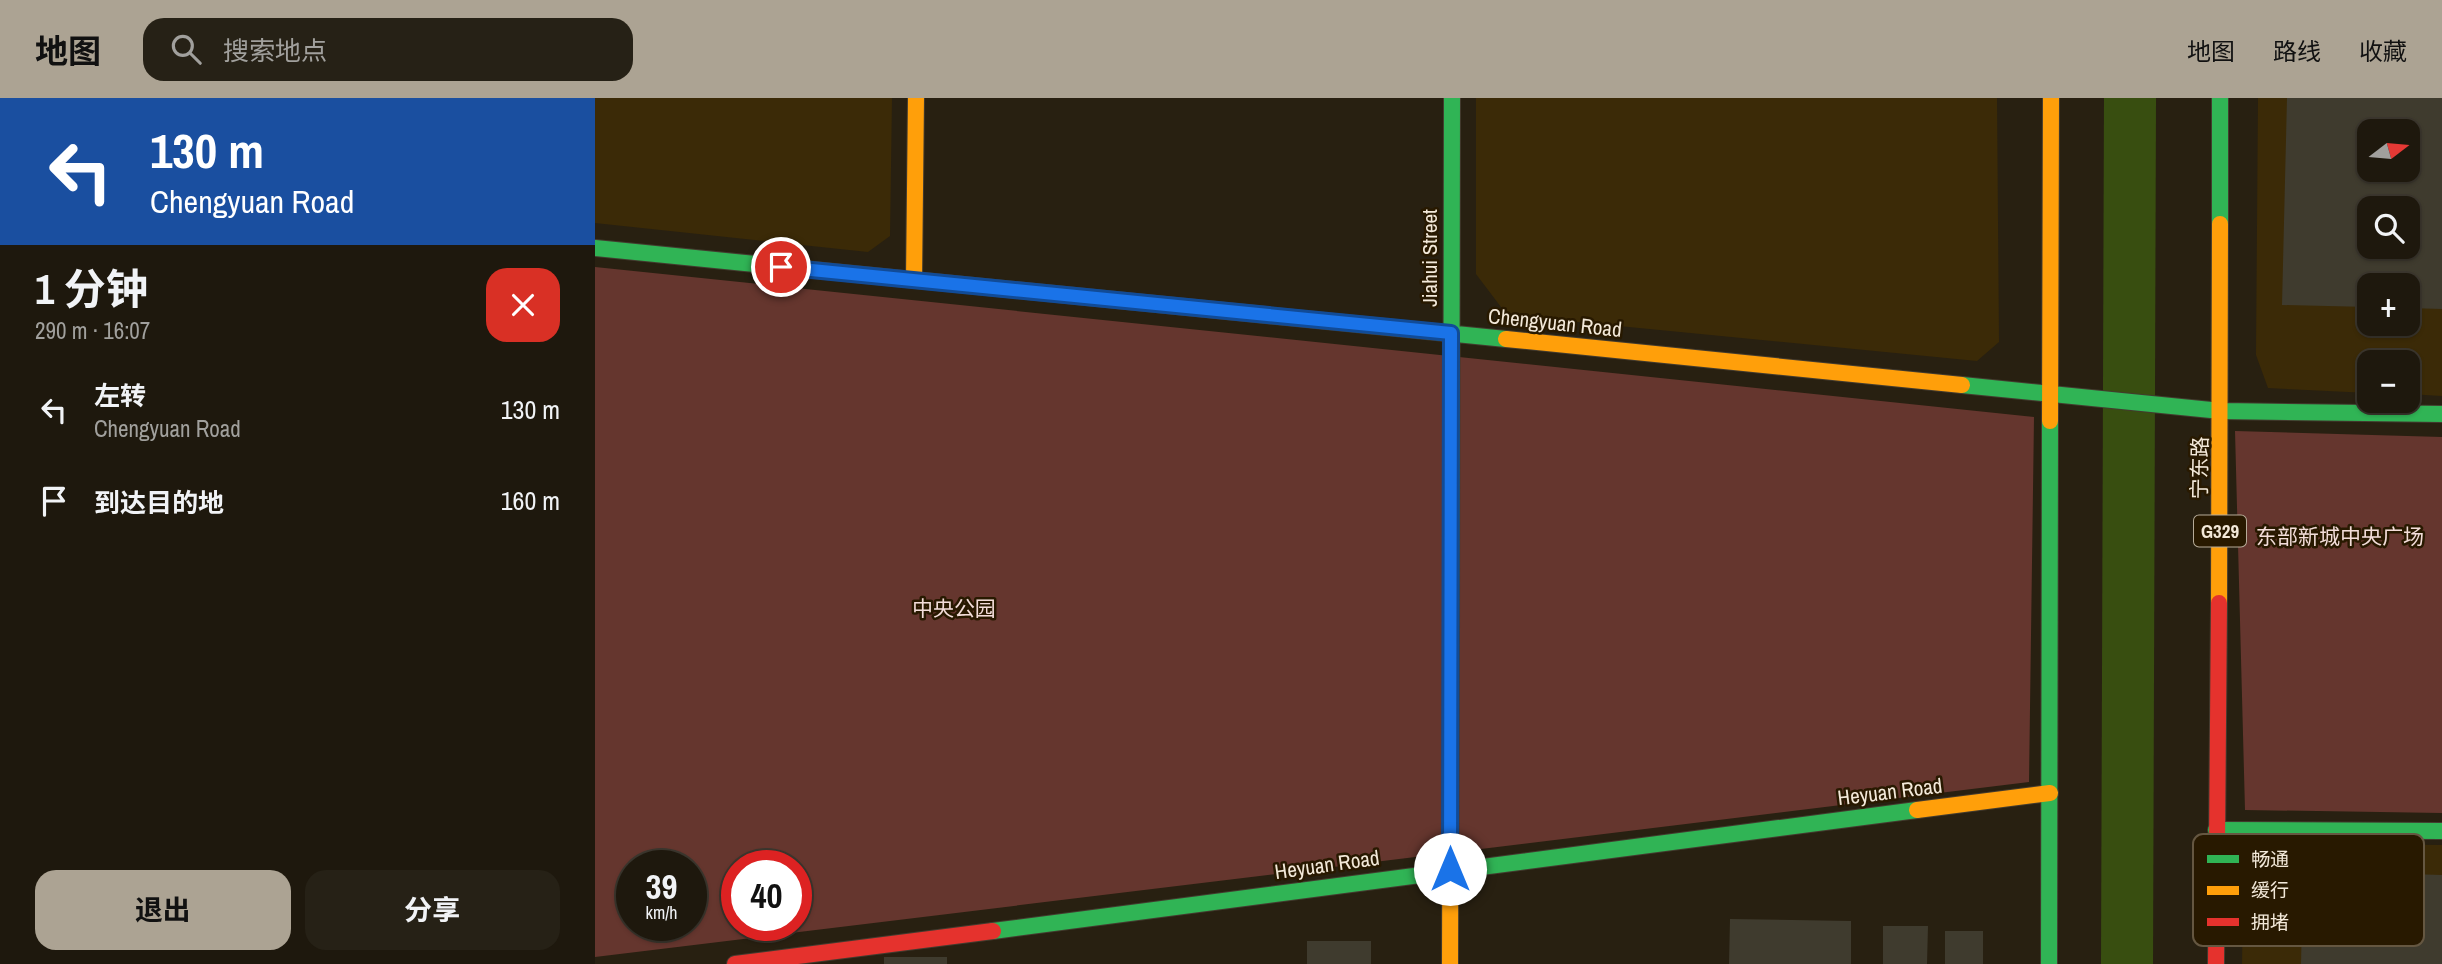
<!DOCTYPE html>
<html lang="zh">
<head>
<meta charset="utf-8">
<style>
	:root { --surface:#1e180d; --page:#262116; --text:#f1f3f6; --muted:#a1a09d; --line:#3c372e; --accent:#aca393 }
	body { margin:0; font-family:"Archivo Narrow","Noto Sans SC",sans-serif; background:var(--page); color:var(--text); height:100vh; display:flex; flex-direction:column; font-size:26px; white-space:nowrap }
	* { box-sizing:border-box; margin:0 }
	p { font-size:23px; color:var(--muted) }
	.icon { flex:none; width:38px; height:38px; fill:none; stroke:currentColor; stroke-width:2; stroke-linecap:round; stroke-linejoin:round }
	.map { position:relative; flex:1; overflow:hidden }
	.details { display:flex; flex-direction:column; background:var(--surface); width:595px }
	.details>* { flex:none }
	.top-card { background:#1a4fa0; color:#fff; overflow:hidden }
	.needle { width:46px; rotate:74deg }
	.buttons { position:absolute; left:1762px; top:21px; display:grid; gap:14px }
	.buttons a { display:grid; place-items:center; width:63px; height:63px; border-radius:14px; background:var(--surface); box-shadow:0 2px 5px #0004,0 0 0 2px var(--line); font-size:35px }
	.speed { position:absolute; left:21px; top:752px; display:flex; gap:14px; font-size:35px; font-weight:700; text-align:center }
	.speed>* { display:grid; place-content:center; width:91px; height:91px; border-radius:50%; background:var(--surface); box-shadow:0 2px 5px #0004,0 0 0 2px var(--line); line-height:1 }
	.speed small { font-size:18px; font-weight:400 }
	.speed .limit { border:10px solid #d22; background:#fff; color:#111 }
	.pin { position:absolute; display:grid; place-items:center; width:60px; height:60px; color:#fff; margin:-30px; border:4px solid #fff; border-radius:50%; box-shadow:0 2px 7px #0007 }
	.me { position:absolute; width:77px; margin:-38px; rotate:0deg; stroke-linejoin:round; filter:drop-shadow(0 0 5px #0008) }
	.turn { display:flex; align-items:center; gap:24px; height:147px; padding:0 35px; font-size:32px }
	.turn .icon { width:91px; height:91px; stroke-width:2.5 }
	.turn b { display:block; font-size:49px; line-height:60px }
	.round { display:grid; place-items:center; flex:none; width:74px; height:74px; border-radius:21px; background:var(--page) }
	.head { display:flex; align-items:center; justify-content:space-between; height:119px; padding:0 35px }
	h1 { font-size:42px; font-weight:700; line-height:52px }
	.cta { display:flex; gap:14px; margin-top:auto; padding:14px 35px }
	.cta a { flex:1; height:80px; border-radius:21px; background:var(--accent); color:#111; font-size:28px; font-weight:700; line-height:80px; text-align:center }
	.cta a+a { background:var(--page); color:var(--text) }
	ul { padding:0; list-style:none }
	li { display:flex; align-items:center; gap:21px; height:91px; padding:0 35px }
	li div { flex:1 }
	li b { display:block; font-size:26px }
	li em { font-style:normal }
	header { display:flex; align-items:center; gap:42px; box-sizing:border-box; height:98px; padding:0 35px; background:var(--accent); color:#111 }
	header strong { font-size:33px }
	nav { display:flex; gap:38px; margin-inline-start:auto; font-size:24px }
	.search { width:490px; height:63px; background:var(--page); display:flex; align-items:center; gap:18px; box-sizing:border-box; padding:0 24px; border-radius:21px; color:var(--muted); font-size:26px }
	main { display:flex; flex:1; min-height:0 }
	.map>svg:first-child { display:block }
	.built { fill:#3b2a07; fill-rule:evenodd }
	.green { fill:#65362e; fill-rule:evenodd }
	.water { fill:#384e10 }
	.building { fill:#3f3b2e; fill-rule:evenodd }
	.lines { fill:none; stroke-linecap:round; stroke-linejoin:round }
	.fast-casing { stroke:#433b2f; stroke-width:18 }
	.slow-casing { stroke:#433b2f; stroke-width:18 }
	.jam-casing { stroke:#433b2f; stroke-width:18 }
	.fast { stroke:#30b455; stroke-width:16 }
	.slow { stroke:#ff9f0a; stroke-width:16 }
	.jam { stroke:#e5322d; stroke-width:16 }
	.route-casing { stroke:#114b97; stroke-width:18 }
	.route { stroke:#1a73e8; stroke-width:12 }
	.labels { text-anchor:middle; stroke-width:5; stroke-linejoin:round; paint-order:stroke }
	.shield { fill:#281900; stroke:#b6ab98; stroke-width:2 }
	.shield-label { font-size:19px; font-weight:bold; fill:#f3e9d9 }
	.street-label { font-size:21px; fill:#f3e9d9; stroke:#281900 }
	.park-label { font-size:21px; fill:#f3ddd9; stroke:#281900 }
	.key { fill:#281900; stroke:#655741; stroke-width:2 }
	.key-label { font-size:19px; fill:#f3e9d9 }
</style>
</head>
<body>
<header>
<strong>地图</strong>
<div class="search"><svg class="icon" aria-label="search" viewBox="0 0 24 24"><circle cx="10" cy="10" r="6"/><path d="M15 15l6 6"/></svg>搜索地点</div>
<nav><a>地图</a><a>路线</a><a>收藏</a></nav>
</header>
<main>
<section class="details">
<div class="top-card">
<div class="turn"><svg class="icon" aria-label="left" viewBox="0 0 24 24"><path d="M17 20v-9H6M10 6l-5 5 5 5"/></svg><div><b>130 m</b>Chengyuan Road</div></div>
</div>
<div class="head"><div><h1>1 分钟</h1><p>290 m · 16:07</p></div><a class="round" style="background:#d93025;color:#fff"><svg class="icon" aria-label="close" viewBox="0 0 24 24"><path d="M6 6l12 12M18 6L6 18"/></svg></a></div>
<ul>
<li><svg class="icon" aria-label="left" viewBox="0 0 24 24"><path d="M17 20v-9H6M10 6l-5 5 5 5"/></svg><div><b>左转</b><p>Chengyuan Road</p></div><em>130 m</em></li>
<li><svg class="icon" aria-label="arrive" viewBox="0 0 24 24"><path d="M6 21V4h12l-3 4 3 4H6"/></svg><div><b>到达目的地</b></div><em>160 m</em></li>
</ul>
<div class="cta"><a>退出</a><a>分享</a></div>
</section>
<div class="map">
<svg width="1847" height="866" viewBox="0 0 1847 866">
	<rect width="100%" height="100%" fill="#282011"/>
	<path class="built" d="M0 0H297L295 138 273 154 0 125Z
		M881 0H1402L1404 244 1382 263 912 217 881 176Z
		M1663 0H1847V298L1813 296V264H1774V295L1673 290 1661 257ZM1774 33H1813V72H1774ZM1774 110H1813V149H1774ZM1774 187H1813V226H1774Z
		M1649 745 1847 747V866H1647Z"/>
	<path class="green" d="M0 169 1439 319 1434 684 0 859ZM37 768H96V828H37ZM142 768H201V828H142Z
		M1640 333 1847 339V715L1650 712Z"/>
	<path class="water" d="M1509 0H1561L1558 866H1506Z"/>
	<path class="building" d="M1692 0H1847V211L1813 210V187H1774V209L1687 207ZM1774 33H1813V72H1774ZM1774 110H1813V149H1774Z
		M1708 771 1769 773 1768 806 1813 807 1814 776 1847 777V866H1706Z
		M1135 821 1256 823V866H1134Z
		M1288 828H1333L1332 866H1288Z
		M1350 833H1388V866H1350Z
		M712 843H776V866H712Z
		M289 859H352V866H289Z"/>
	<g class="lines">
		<defs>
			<path id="fast" d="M1625 0V126
				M0 150 911 241
				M1367 287 1626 313 1847 316
				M856 533 857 0
				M1621 732 1847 733
				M398 833 1322 712
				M1454 866 1455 323"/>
			<path id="slow" d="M319 182 321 0
				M911 241 1367 287
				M1455 323 1456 0
				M1624 505 1625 126
				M1322 712 1455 695
				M855 866 856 533"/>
			<path id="jam" d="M140 866 398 833
				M1621 866 1624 505"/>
		</defs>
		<use href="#fast" class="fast-casing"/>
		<use href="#slow" class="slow-casing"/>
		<use href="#jam" class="jam-casing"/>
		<use href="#fast" class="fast"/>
		<use href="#slow" class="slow"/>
		<use href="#jam" class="jam"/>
	</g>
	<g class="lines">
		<defs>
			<path id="route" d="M186 169 856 235 855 771"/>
		</defs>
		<use href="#route" class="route-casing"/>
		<use href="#route" class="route"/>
	</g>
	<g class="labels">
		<rect class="shield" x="1599" y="417.5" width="52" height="31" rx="5"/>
		<g class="shield-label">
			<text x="1625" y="440">G329</text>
		</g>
		<g class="street-label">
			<text transform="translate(835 160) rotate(-90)" y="7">Jiahui Street</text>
			<text transform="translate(960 225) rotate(6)" y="7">Chengyuan Road</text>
			<text transform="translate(1605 370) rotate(-89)" y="7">宁东路</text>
			<text transform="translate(1295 694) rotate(-7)" y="7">Heyuan Road</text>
			<text transform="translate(732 767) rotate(-8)" y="7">Heyuan Road</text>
		</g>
		<g class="park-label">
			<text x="1745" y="446">东部新城中央广场</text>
			<text x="359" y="518">中央公园</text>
		</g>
	</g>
	<rect x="1598" y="736" width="231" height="112" rx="10" class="key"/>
	<rect x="1612" y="757" width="32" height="8" fill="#30b455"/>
	<rect x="1612" y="788" width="32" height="9" fill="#ff9f0a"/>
	<rect x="1612" y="820" width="32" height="8" fill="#e5322d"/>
	<g class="key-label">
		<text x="1656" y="768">畅通</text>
		<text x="1656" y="799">缓行</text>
		<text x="1656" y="831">拥堵</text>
	</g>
</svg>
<div class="buttons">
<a><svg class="needle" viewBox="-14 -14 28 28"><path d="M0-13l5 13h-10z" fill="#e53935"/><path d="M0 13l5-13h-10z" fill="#a1a09d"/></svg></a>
<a><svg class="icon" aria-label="search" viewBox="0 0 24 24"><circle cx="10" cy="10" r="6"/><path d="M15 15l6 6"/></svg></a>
<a>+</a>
<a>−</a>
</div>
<div class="speed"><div>39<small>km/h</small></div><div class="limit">40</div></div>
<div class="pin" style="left:186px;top:169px;background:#d93025"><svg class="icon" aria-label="arrive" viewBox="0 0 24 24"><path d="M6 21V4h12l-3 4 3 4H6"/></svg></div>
<svg class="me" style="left:855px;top:771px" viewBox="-20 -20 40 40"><circle r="19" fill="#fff"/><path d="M0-13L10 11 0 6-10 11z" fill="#1a73e8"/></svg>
</div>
</main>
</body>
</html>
